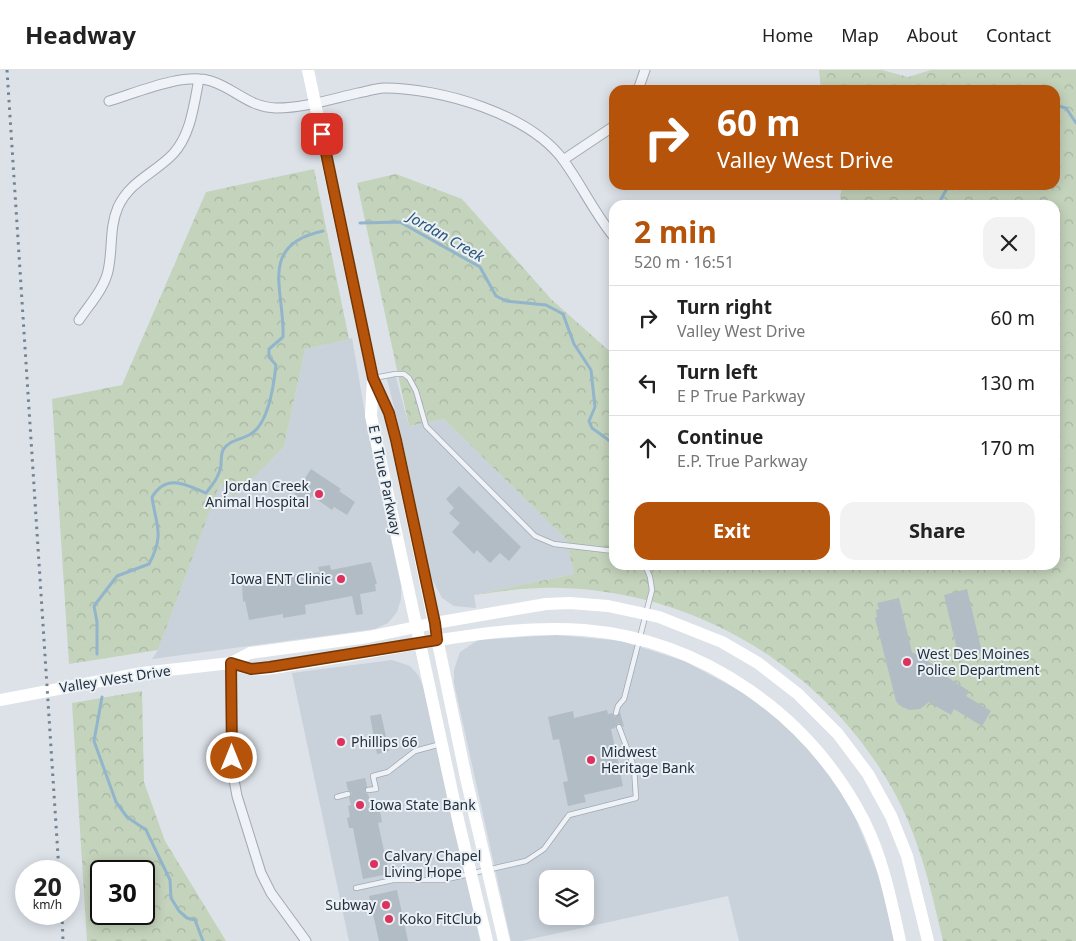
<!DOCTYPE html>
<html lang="en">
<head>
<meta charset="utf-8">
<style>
	:root { --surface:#fff; --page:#f2f2f2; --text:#222; --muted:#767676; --line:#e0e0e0; --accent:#b45309 }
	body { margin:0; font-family:"Noto Sans",sans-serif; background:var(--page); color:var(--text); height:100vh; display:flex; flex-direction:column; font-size:19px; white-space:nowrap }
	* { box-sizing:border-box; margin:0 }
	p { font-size:16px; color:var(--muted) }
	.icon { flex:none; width:28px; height:28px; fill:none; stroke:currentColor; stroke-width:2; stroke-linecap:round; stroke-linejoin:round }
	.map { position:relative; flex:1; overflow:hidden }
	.side { position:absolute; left:609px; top:130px; width:451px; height:370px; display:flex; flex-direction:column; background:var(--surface); border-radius:15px; box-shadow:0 2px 12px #0003 }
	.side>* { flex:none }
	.hud { position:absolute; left:609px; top:15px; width:451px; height:105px; border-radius:15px; box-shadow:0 2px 12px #0003; background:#b45309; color:#fff; overflow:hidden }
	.controls { position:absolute; left:539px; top:800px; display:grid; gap:10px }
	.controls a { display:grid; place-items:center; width:55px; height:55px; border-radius:10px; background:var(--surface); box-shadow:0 2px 12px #0003; font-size:25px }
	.speed { position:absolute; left:15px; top:790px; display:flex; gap:10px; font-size:25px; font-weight:700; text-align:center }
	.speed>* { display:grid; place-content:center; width:65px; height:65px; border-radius:50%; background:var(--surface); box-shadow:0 2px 12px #0003; line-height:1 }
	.speed small { font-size:12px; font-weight:400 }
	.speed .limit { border:2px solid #111; border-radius:8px; background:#fff; color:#111 }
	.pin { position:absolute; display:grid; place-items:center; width:42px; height:42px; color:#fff; margin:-21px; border-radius:10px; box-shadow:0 2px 8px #0006 }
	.me { position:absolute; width:55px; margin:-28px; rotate:0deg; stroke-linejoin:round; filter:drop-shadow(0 0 4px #0008) }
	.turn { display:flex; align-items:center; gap:18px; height:105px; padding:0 25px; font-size:22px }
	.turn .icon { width:65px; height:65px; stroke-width:2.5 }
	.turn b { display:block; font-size:35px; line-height:42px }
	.round { display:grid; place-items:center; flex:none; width:52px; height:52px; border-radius:15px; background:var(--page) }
	.summary { display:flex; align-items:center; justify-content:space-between; height:85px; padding:0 25px }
	h1 { font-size:30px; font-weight:700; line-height:38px; color:var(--accent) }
	.primary-button { display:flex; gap:10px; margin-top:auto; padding:10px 25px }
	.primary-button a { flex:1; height:58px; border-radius:15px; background:var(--accent); color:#fff; font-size:20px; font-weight:700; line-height:58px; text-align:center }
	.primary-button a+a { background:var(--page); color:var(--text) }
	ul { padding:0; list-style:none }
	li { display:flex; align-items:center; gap:15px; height:65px; padding:0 25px; border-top:1px solid var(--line) }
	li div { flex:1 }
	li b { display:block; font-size:19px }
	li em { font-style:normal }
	header { display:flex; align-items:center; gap:30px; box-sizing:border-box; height:70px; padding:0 25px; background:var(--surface); border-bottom:1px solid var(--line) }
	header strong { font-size:24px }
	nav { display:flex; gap:28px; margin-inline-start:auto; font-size:18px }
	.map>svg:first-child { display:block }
	.built { fill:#c9d1da; fill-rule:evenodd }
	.forest { fill:url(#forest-crowns); fill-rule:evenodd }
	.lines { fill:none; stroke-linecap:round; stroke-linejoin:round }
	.stream { stroke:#92b5cc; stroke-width:3 }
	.building { fill:#b2bcc5 }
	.lane-casing { stroke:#a1a9b2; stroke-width:6 }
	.street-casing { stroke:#a1a9b2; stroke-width:11 }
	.lane { stroke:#eff2f6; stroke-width:4.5 }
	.street { stroke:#eff2f6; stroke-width:9 }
	.secondary { stroke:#fff; stroke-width:12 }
	.rail { stroke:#738393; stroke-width:3; stroke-dasharray:2.5 5; stroke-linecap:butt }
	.route-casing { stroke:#753606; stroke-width:12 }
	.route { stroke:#b45309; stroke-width:9 }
	.poi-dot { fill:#dd315e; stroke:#ebf1f5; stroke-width:2 }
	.labels { text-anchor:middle; stroke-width:4; stroke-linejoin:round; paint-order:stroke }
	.street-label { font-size:14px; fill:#243140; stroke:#ebf1f5 }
	.poi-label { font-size:14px; fill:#243140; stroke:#ebf1f5; text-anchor:start }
	.water-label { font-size:15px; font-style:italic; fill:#2a5578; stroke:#ebf1f5 }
</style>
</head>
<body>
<header>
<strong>Headway</strong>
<nav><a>Home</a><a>Map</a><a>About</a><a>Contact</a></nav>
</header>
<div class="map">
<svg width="1076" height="871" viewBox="0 0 1076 871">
	<defs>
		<pattern id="forest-crowns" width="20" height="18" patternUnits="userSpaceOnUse" patternTransform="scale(1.25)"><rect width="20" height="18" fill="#c4d3bc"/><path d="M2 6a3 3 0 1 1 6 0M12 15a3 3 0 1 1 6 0" fill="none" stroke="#a8b6a3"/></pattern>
	</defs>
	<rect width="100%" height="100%" fill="#dce2e8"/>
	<path class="built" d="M352 268 368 361 401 516V529L397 542 388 553 375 559 152 589 158 580 220 413 232 427 284 377 305 279Z
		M395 304 409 356 444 349 566 469 574 504 474 525 476 538 454 536 442 528 432 509 402 369 386 305Z
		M557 565 621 571 684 591 742 622 776 647 807 678 834 711 855 747 879 806 895 871H739L728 826 522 871H511L454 613V600L460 582 478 570ZM548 809H585V846H548Z
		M392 590 410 596 418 605 423 616 480 871H349L292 603Z"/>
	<path class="forest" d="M819 0H882L908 7 931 0H1076V871H943C930 814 917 758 886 708 818 595 692 521 560 518 531 517 503 521 474 525L574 504 566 469 444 349 409 356 357 113 396 104 462 129 552 230 614 285V495H1055V135H842L840 126 843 115H1055V20H821Z
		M314 99 349 269 305 279 284 377 233 427 220 414 158 580 69 594 52 329 122 315 206 122Z
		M142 621 144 712 165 771 226 871H87L72 633ZM144 801V844H101V801Z"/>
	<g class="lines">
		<path class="stream" d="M1055 35 1066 38 1076 53
			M940 135 941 129 949 115
			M360 153 400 152 480 197 496 226 506 231 546 235 563 244 574 274 591 300 595 337 589 351 592 358 614 374
			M97 584V552L94 536 117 506 149 494C165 464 156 456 152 427 167 403 186 415 206 423 213 414 219 407 221 396 221 391 221 384 223 380 229 370 240 370 249 365 268 356 274 314 276 295L269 287V279L283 267C285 221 257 175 323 161
			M102 627 94 671 116 732 127 747 146 760 170 810 171 828 179 841 187 848 195 850 203 871"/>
	</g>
	<path class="building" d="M311 399 341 419 339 421 355 432 347 445 334 437 332 440 312 426 306 436 293 427Z
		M459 416 521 477 509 491 500 483 490 493 477 480 474 484 452 462 460 453 449 443 454 438 446 429Z
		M371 492 377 514H375L376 521 360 524 363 544 356 545 352 526 305 535 306 544 283 548V544L249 550 245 531 243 532 242 514 272 509 271 505 282 503 283 507 299 504V506L320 502 318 497 330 495 331 500Z
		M967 519 982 582 959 588 944 525Z
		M899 528 912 582 946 602 944 605 969 621 966 626 991 641 982 656 954 639 951 645 929 632 920 639 909 640 899 635 896 631 875 548 877 547 876 540 879 539 877 533Z
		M607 640 608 644 612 643 615 647 620 642 624 657 618 653 615 658 611 659 623 716 584 725 586 732 568 736 563 712 568 711 559 669 553 670 548 647 573 641 574 648Z
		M381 644 389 681 377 684 370 646Z
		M365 708 367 716 365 722 368 724 370 731 374 730 376 742 380 741 382 752 378 753 389 804 363 809 353 758H349L347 748 350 747 348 736 351 735 349 728 352 723 348 720 346 712Z
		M397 820 408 871H379L369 826Z"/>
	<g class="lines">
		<defs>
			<path id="lane" d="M374 308 395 304H404L409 308 416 321 426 356 535 466 554 474 614 481
				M616 643 618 636 624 629 652 520 650 507 645 495
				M368 720 376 719 373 706 388 702 415 681 441 674
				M337 727 348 724
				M356 818 393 810H443L526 791 544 779 569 745 636 728 634 697 619 657"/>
			<path id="street" d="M638 20 645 0
				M109 31C136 23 183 2 211 11 236 19 248 37 276 38 304 38 332 29 358 23 366 22 376 18 384 18 441 18 530 44 564 91 582 116 595 144 614 167
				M563 90 614 56
				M79 250C89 235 104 219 108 201 113 179 109 158 118 137 130 111 155 103 173 84 191 65 194 34 199 9
				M231 593 232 699 237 726 261 803 271 823 306 871"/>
		</defs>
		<use href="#lane" class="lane-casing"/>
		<use href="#street" class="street-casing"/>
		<use href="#lane" class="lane"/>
		<use href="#street" class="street"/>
		<path class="secondary" d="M308 0 373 308 371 346 459 754 487 871
			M374 310 389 343 396 370 466 708 504 871
			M231 593C237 595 245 599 251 599 265 601 283 596 297 594 339 588 380 580 421 573 475 564 530 556 584 560 703 570 810 645 864 751 883 789 891 830 900 871
			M0 630 142 603 231 593 250 583 368 567 435 553 546 534 570 533 608 536 659 547 722 572 758 593 798 624 838 664 868 704 891 746 907 786 928 871"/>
		<path class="rail" d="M7 0 59 801
			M62 844 63 871"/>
	</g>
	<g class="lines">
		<defs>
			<path id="route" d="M232 688 231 593 251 599 270 597 437 570 435 553 396 370 389 343 373 308 322 64"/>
		</defs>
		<use href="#route" class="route-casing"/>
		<use href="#route" class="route"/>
	</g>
	<g class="poi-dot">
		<circle cx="319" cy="424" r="5"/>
		<circle cx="341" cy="509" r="5"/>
		<circle cx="907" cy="592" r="5"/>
		<circle cx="341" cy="672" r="5"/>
		<circle cx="591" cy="690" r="5"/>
		<circle cx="360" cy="735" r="5"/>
		<circle cx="374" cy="794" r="5"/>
		<circle cx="386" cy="835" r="5"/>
		<circle cx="389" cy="849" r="5"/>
	</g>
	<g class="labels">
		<g class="street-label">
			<text transform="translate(385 410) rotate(78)" y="5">E P True Parkway</text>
			<text transform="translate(115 609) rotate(-9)" y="5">Valley West Drive</text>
		</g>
		<g class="poi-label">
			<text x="309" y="421" text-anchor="end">Jordan Creek<tspan x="309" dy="16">Animal Hospital</tspan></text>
			<text x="331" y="514" text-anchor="end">Iowa ENT Clinic</text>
			<text x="917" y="589">West Des Moines<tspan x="917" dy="16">Police Department</tspan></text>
			<text x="351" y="677">Phillips 66</text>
			<text x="601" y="687">Midwest<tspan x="601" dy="16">Heritage Bank</tspan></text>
			<text x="370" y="740">Iowa State Bank</text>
			<text x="384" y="791">Calvary Chapel<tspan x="384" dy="16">Living Hope</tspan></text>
			<text x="376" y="840" text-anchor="end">Subway</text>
			<text x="399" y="854">Koko FitClub</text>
		</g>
		<g class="water-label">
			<text transform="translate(446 167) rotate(30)" y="5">Jordan Creek</text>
		</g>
	</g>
</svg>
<div class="controls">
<a><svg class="icon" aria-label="layers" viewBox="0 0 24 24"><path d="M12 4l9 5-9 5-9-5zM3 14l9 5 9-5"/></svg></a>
</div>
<div class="speed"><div>20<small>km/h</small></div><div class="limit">30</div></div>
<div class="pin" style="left:322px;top:64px;background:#d93025"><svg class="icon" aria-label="arrive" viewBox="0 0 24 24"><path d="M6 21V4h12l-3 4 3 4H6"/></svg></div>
<svg class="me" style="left:232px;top:688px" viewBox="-20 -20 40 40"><circle r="17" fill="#b45309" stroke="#fff" stroke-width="3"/><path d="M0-11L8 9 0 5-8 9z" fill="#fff"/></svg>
<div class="hud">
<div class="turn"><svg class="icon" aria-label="right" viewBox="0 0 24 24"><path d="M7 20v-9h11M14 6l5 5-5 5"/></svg><div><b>60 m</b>Valley West Drive</div></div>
</div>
<section class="side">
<div class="summary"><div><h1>2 min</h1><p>520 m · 16:51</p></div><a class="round"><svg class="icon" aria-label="close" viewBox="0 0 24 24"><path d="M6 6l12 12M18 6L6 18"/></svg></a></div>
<ul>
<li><svg class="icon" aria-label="right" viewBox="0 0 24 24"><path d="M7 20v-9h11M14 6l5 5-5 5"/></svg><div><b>Turn right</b><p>Valley West Drive</p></div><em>60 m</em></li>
<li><svg class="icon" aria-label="left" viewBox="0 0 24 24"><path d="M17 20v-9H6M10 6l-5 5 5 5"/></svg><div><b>Turn left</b><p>E P True Parkway</p></div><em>130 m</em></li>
<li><svg class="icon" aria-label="ahead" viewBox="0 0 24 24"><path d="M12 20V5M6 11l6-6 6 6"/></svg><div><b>Continue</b><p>E.P. True Parkway</p></div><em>170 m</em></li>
</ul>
<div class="primary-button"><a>Exit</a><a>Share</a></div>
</section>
</div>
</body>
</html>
